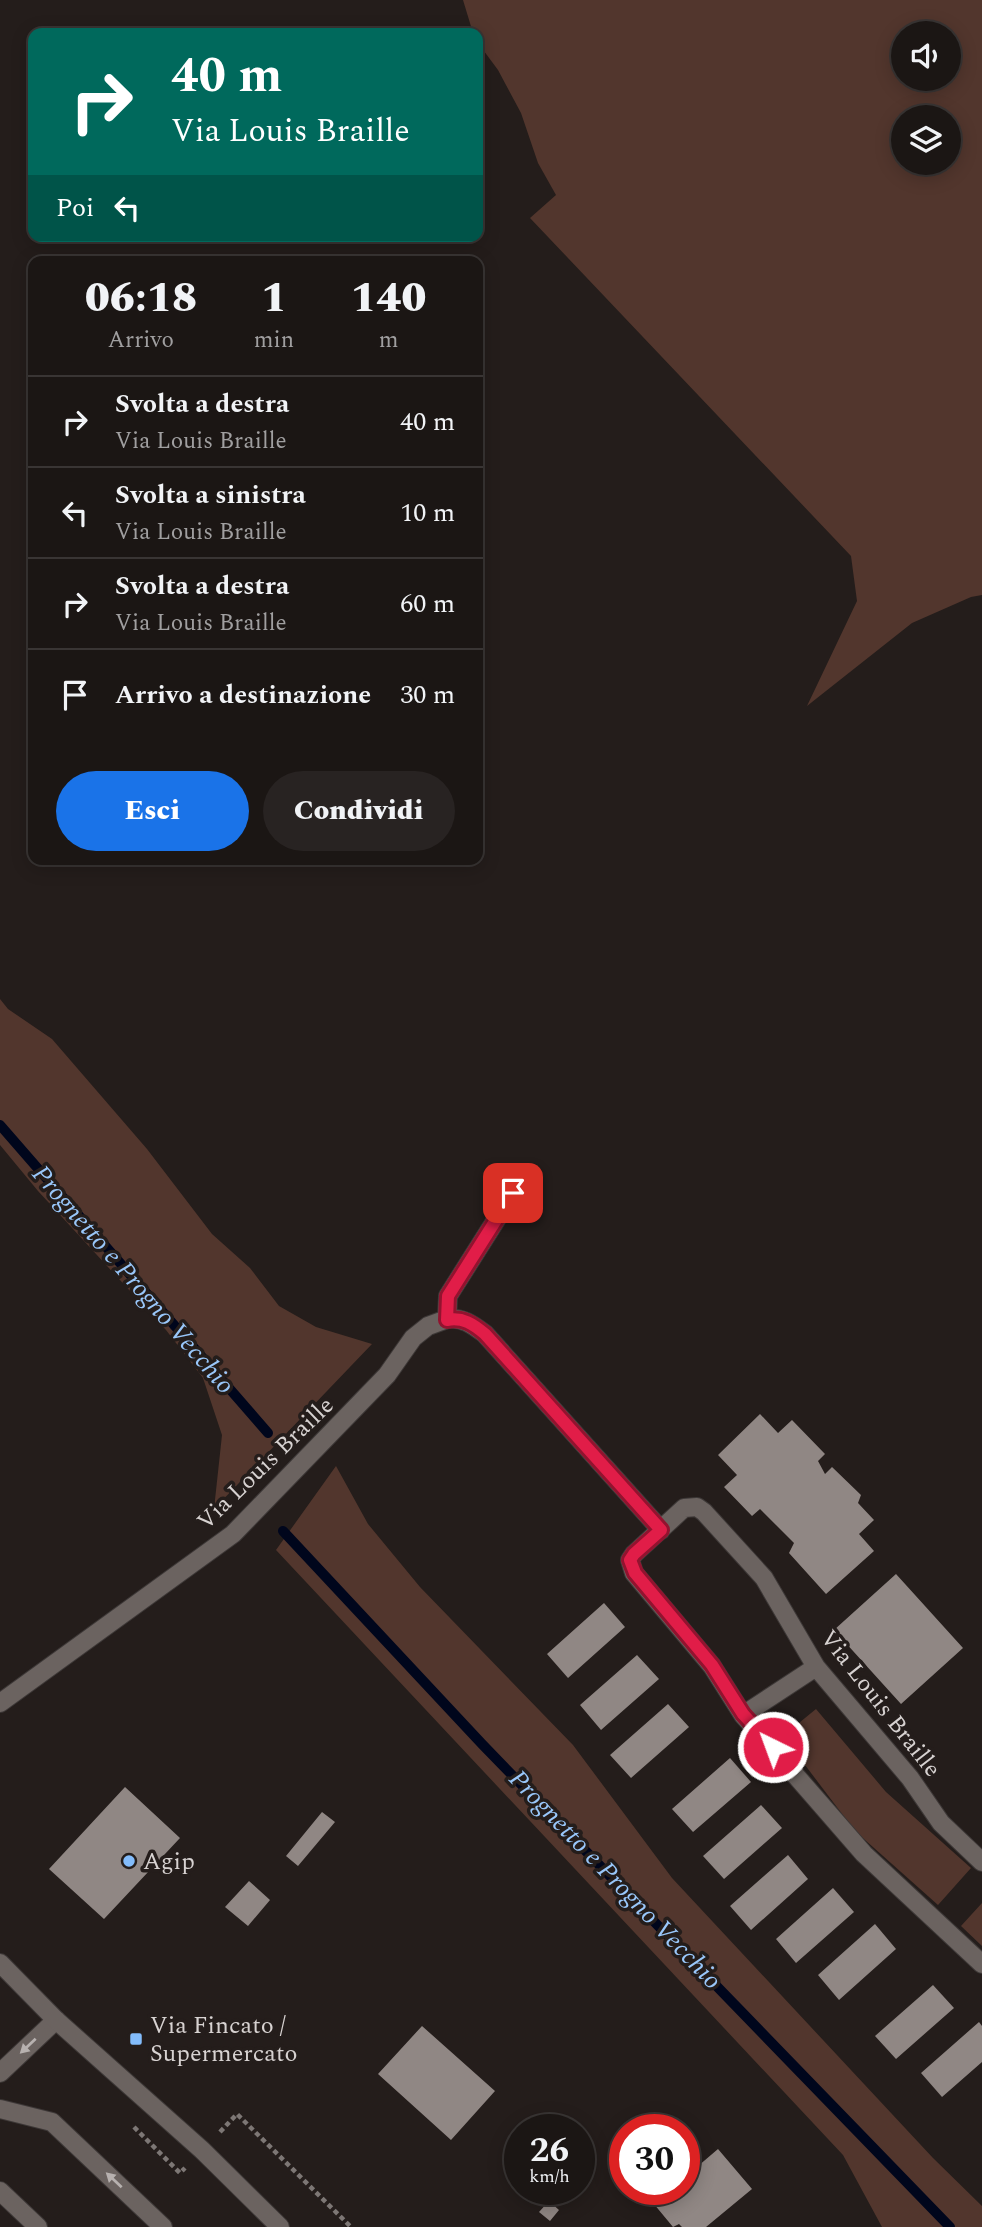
<!DOCTYPE html>
<html lang="it">
<head>
<meta charset="utf-8">
<style>
	:root { --surface:#1b1614; --page:#282322; --text:#f1f3f6; --muted:#a09fa0; --line:#393534; --accent:#1a73e8 }
	body { margin:0; font-family:Spectral,serif; background:var(--page); color:var(--text); height:100vh; display:flex; flex-direction:column; font-size:26px; white-space:nowrap }
	* { box-sizing:border-box; margin:0 }
	p { font-size:23px; color:var(--muted) }
	.icon { flex:none; width:38px; height:38px; fill:none; stroke:currentColor; stroke-width:2; stroke-linecap:round; stroke-linejoin:round }
	.map { position:relative; flex:1; overflow:hidden }
	.sheet { position:absolute; left:28px; top:256px; width:455px; height:609px; display:flex; flex-direction:column; background:var(--surface); border-radius:14px; box-shadow:0 4px 18px #0003,0 0 0 2px var(--line) }
	.sheet>* { flex:none }
	.guide { position:absolute; left:28px; top:28px; width:455px; height:214px; border-radius:14px; box-shadow:0 4px 18px #0003,0 0 0 2px var(--line); background:#00695c; color:#fff; overflow:hidden }
	.controls { position:absolute; left:891px; top:21px; display:grid; gap:14px }
	.controls a { display:grid; place-items:center; width:70px; height:70px; border-radius:50%; background:var(--surface); box-shadow:0 4px 18px #0003,0 0 0 2px var(--line); font-size:35px }
	.speed { position:absolute; left:504px; top:2114px; display:flex; gap:14px; font-size:35px; font-weight:700; text-align:center }
	.speed>* { display:grid; place-content:center; width:91px; height:91px; border-radius:50%; background:var(--surface); box-shadow:0 4px 18px #0003,0 0 0 2px var(--line); line-height:1 }
	.speed small { font-size:18px; font-weight:400 }
	.speed .limit { border:10px solid #d22; background:#fff; color:#111 }
	.pin { position:absolute; display:grid; place-items:center; width:60px; height:60px; color:#fff; margin:-30px; border-radius:14px; box-shadow:0 4px 10px #0006 }
	.me { position:absolute; width:77px; margin:-38px; rotate:318deg; stroke-linejoin:round; filter:drop-shadow(0 0 5px #0008) }
	.turn { display:flex; align-items:center; gap:24px; height:147px; padding:0 28px; font-size:32px }
	.turn .icon { width:91px; height:91px; stroke-width:2.5 }
	.turn b { display:block; font-size:49px; line-height:60px }
	.then { display:flex; align-items:center; height:66px; padding:0 28px; background:#0003; gap:14px; font-size:26px }
	.eta { display:flex; justify-content:space-evenly; align-items:center; height:119px; text-align:center }
	.eta b { font-size:42px; font-weight:800; line-height:49px }
	.button { display:flex; gap:14px; margin-top:auto; padding:14px 28px }
	.button a { flex:1; height:80px; border-radius:42px; background:var(--accent); color:#fff; font-size:28px; font-weight:800; line-height:80px; text-align:center }
	.button a+a { background:var(--page); color:var(--text) }
	ul { padding:0; list-style:none }
	li { display:flex; align-items:center; gap:21px; height:91px; padding:0 28px; border-top:2px solid var(--line) }
	li div { flex:1 }
	li b { display:block; font-size:26px }
	li em { font-style:normal }
	.map>svg:first-child { display:block }
	.green { fill:#52362d; fill-rule:evenodd }
	.lines { fill:none; stroke-linecap:round; stroke-linejoin:round }
	.stream { stroke:#00061c; stroke-width:10 }
	.building { fill:#908784 }
	.service-casing { stroke:#3d3837; stroke-width:20 }
	.minor-casing { stroke:#3d3837; stroke-width:20 }
	.secondary-casing { stroke:#3d3837; stroke-width:20 }
	.path { stroke:#7d7775; stroke-width:4.5; stroke-dasharray:5 3.5; stroke-linecap:butt }
	.service { stroke:#6b6360; stroke-width:18 }
	.minor { stroke:#6b6360; stroke-width:18 }
	.secondary { stroke:#6b6360; stroke-width:18 }
	.oneway { fill:#b7b1af }
	.route-casing { stroke:#92132f; stroke-width:18 }
	.route { stroke:#e11d48; stroke-width:12 }
	.poi-dot { fill:#83bcfb; stroke:#241d1b; stroke-width:2.5 }
	.labels { text-anchor:middle; stroke-width:7; stroke-linejoin:round; paint-order:stroke }
	.street-label { font-size:24px; fill:#d7d2d1; stroke:#241d1b }
	.poi-label { font-size:24px; fill:#d7d2d1; stroke:#241d1b; text-anchor:start }
	.water-label { font-size:26px; font-style:italic; fill:#99c7fa; stroke:#241d1b }
</style>
</head>
<body>
<div class="map">
<svg width="982" height="2227" viewBox="0 0 982 2227">
	<rect width="100%" height="100%" fill="#241d1b"/>
	<path class="green" d="M463 0H982V595L971 597 912 623 807 706 857 601 851 556 530 218 556 195 538 163 521 113 498 70 478 43V33H473ZM948 33V79H903V33ZM903 117H948V163H903Z
		M0 999 8 1009 52 1039 147 1149 212 1234 250 1268 279 1306 316 1327 372 1344 214 1509 222 1435 203 1378 166 1330 38 1191 0 1145Z
		M336 1466 368 1524 420 1587 573 1745 672 1878 933 2158 982 2206V2227H882L843 2155 276 1550Z
		M816 1709 886 1792 971 1868 938 1905 855 1831 783 1736Z
		M982 1903V1946L961 1926Z"/>
	<g class="lines">
		<path class="stream" d="M0 1125 268 1433
			M283 1531 482 1744 950 2227"/>
	</g>
	<path class="building" d="M760 1414 778 1433 792 1420 825 1454 818 1461 825 1474 832 1467 861 1495 858 1503 874 1520 859 1534 874 1551 826 1594 789 1553 794 1543 760 1509 752 1516 724 1487 737 1475 718 1455Z
		M896 1574 963 1648 901 1704 834 1630Z
		M604 1603 625 1627 568 1678 547 1654Z
		M637 1655 659 1679 601 1730 580 1705Z
		M668 1704 689 1727 631 1778 610 1755Z
		M730 1758 751 1782 693 1832 672 1809Z
		M125 1787 180 1838 104 1919 49 1869Z
		M761 1805 782 1828 724 1879 703 1856Z
		M322 1812 335 1822 298 1866 286 1856Z
		M788 1855 808 1879 751 1930 730 1906Z
		M249 1881 270 1900 248 1926 225 1907Z
		M833 1888 854 1912 796 1963 776 1939Z
		M875 1924 896 1949 839 2000 818 1975Z
		M933 1985 954 2008 896 2059 875 2036Z
		M979 2022 982 2026V2062L942 2097 921 2073Z
		M422 2026 495 2091 451 2140 378 2074Z
		M718 2149 752 2189 706 2227H682L679 2224 673 2227 644 2192 646 2189H684V2178Z
		M549 2201 559 2210 550 2221 539 2212Z"/>
	<g class="lines">
		<defs>
			<path id="service" d="M0 2073 56 2020
				M0 2109 52 2122 163 2227
				M0 2191 38 2227"/>
			<path id="minor" d="M447 1319C463 1317 473 1325 485 1334L661 1530
				M0 1703 233 1534 387 1375 413 1338 428 1326 447 1319 448 1296 513 1193
				M743 1715 816 1667
				M982 1862 941 1823 910 1778 816 1667 764 1578 704 1512 697 1507 684 1508 634 1554 630 1560 634 1573 712 1666 743 1715 864 1854 982 1964"/>
			<path id="secondary" d="M0 1963 56 2020 202 2150 280 2227"/>
		</defs>
		<use href="#service" class="service-casing"/>
		<use href="#minor" class="minor-casing"/>
		<use href="#secondary" class="secondary-casing"/>
		<path class="path" d="M134 2127 180 2173 185 2168
			M220 2132 237 2114 351 2227"/>
		<use href="#service" class="service"/>
		<use href="#minor" class="minor"/>
		<use href="#secondary" class="secondary"/>
	</g>
	<defs><path id="oneway-solid" d="M-6-.8H1V-3.2L6.5 0L1 3.2V.8H-6Z" transform="scale(1.75)"/></defs>
	<g class="oneway">
		<use href="#oneway-solid" transform="translate(28 2046) rotate(137)"/>
		<use href="#oneway-solid" transform="translate(114 2180) rotate(-137)"/>
	</g>
	<g class="lines">
		<defs>
			<path id="route" d="M513 1193 448 1296 447 1320C463 1317 473 1324 485 1334L661 1530 634 1554 630 1560 635 1573 712 1665 743 1714 773 1747"/>
		</defs>
		<use href="#route" class="route-casing"/>
		<use href="#route" class="route"/>
	</g>
	<g class="poi-dot">
		<circle cx="129" cy="1861" r="7"/>
		<rect x="129" y="2032" width="14" height="14" rx="3.5"/>
	</g>
	<g class="labels">
		<g class="street-label">
			<text transform="translate(265 1463) rotate(-44)" y="8">Via Louis Braille</text>
			<text transform="translate(881 1703) rotate(52)" y="8">Via Louis Braille</text>
		</g>
		<g class="poi-label">
			<text x="143" y="1869">Agip</text>
			<text x="150" y="2033">Via Fincato /<tspan x="150" dy="28">Supermercato</tspan></text>
		</g>
		<g class="water-label">
			<text transform="translate(134 1279) rotate(49)" y="9">Prognetto e Progno Vecchio</text>
			<text transform="translate(616 1879) rotate(46)" y="9">Prognetto e Progno Vecchio</text>
		</g>
	</g>
</svg>
<div class="controls">
<a><svg class="icon" aria-label="sound" viewBox="0 0 24 24"><path d="M4 9h4l5-4v14l-5-4H4zM17 9q2 3 0 6"/></svg></a>
<a><svg class="icon" aria-label="layers" viewBox="0 0 24 24"><path d="M12 4l9 5-9 5-9-5zM3 14l9 5 9-5"/></svg></a>
</div>
<div class="speed"><div>26<small>km/h</small></div><div class="limit">30</div></div>
<div class="pin" style="left:513px;top:1193px;background:#d93025"><svg class="icon" aria-label="arrive" viewBox="0 0 24 24"><path d="M6 21V4h12l-3 4 3 4H6"/></svg></div>
<svg class="me" style="left:773px;top:1747px" viewBox="-20 -20 40 40"><circle r="17" fill="#e11d48" stroke="#fff" stroke-width="3"/><path d="M0-11L8 9 0 5-8 9z" fill="#fff"/></svg>
<div class="guide">
<div class="turn"><svg class="icon" aria-label="right" viewBox="0 0 24 24"><path d="M7 20v-9h11M14 6l5 5-5 5"/></svg><div><b>40 m</b>Via Louis Braille</div></div>
<div class="then">Poi<svg class="icon" aria-label="left" viewBox="0 0 24 24"><path d="M17 20v-9H6M10 6l-5 5 5 5"/></svg></div>
</div>
<section class="sheet">
<div class="eta">
<div><b>06:18</b><p>Arrivo</p></div>
<div><b>1</b><p>min</p></div>
<div><b>140</b><p>m</p></div>
</div>
<ul>
<li><svg class="icon" aria-label="right" viewBox="0 0 24 24"><path d="M7 20v-9h11M14 6l5 5-5 5"/></svg><div><b>Svolta a destra</b><p>Via Louis Braille</p></div><em>40 m</em></li>
<li><svg class="icon" aria-label="left" viewBox="0 0 24 24"><path d="M17 20v-9H6M10 6l-5 5 5 5"/></svg><div><b>Svolta a sinistra</b><p>Via Louis Braille</p></div><em>10 m</em></li>
<li><svg class="icon" aria-label="right" viewBox="0 0 24 24"><path d="M7 20v-9h11M14 6l5 5-5 5"/></svg><div><b>Svolta a destra</b><p>Via Louis Braille</p></div><em>60 m</em></li>
<li><svg class="icon" aria-label="arrive" viewBox="0 0 24 24"><path d="M6 21V4h12l-3 4 3 4H6"/></svg><div><b>Arrivo a destinazione</b></div><em>30 m</em></li>
</ul>
<div class="button"><a>Esci</a><a>Condividi</a></div>
</section>
</div>
</body>
</html>
